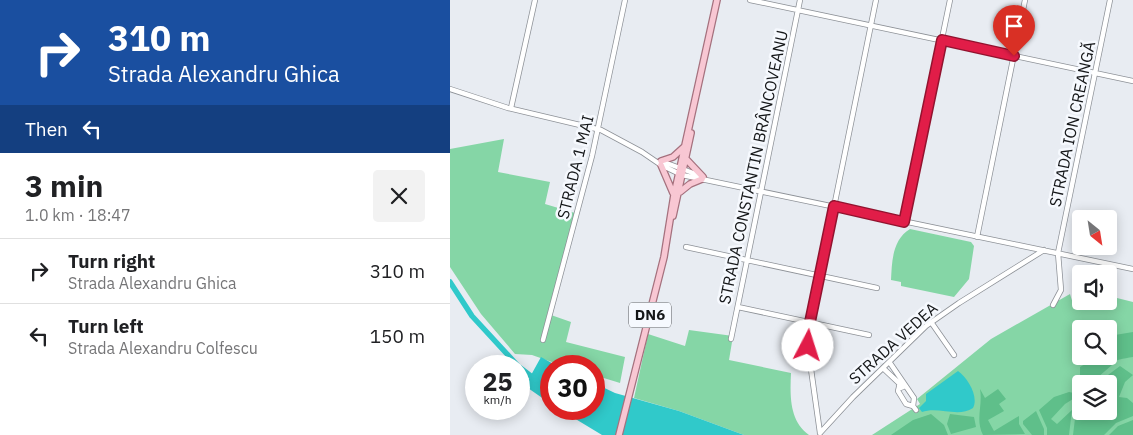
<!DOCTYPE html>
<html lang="en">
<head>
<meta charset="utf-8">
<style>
	:root { --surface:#fff; --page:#f2f2f2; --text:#202124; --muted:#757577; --line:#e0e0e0 }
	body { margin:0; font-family:"IBM Plex Sans",sans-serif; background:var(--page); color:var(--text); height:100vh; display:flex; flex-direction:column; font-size:19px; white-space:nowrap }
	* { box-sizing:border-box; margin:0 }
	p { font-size:16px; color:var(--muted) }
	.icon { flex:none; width:28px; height:28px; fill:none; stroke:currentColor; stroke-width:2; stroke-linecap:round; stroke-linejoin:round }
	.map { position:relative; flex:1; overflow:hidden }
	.panel { display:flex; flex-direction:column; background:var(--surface); width:450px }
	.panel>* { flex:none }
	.guide { background:#1a4fa0; color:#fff; overflow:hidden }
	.needle { width:32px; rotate:150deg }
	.controls { position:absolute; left:622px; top:210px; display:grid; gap:10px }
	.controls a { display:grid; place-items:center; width:45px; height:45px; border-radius:5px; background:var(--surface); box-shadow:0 2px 12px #0003; font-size:25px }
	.speed { position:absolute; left:15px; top:355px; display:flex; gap:10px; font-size:25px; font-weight:700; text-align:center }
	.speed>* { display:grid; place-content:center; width:65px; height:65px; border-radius:50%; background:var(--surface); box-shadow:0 2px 12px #0003; line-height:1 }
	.speed small { font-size:12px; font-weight:400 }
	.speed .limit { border:8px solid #d22; background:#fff; color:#111 }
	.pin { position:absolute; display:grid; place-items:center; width:42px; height:42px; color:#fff; margin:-51px -21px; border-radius:50% 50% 50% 0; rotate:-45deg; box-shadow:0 0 5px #0007 }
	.pin .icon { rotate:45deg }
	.me { position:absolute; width:55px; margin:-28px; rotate:5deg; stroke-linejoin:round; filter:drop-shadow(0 0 4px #0008) }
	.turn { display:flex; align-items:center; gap:18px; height:105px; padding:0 25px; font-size:22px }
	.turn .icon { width:65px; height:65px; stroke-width:2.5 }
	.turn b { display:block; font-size:35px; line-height:42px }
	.then { display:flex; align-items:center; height:48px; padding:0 25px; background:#0003; gap:10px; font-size:19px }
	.round { display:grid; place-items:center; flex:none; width:52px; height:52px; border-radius:5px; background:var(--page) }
	.head { display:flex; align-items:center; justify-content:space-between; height:85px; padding:0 25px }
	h1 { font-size:30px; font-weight:700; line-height:38px }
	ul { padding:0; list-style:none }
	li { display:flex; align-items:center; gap:15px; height:65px; padding:0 25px; border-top:1px solid var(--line) }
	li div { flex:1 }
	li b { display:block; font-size:19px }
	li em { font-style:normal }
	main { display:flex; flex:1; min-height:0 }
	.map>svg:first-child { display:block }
	.green { fill:#85d6a6; fill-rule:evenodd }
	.forest { fill:#5fbf8a }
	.water { fill:#30c9ca }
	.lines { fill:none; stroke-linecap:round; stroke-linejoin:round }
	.river { stroke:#30c9ca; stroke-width:5.5 }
	.minor-casing { stroke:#8d9197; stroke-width:6 }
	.major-casing { stroke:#a5717e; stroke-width:8 }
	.minor { stroke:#fff; stroke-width:4.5 }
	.major { stroke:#f8c7d3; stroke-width:5.5 }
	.route-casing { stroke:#92132f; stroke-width:12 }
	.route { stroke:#e11d48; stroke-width:9 }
	.labels { text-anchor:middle; stroke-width:5; stroke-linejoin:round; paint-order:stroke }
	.shield { fill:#f6f9fe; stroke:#585b5e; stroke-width:1 }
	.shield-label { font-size:15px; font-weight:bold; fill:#151719 }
	.street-label { font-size:16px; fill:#151719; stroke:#f6f9fe }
</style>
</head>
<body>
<main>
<section class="panel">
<div class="guide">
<div class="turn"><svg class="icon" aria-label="right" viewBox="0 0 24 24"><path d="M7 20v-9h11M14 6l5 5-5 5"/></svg><div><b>310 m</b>Strada Alexandru Ghica</div></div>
<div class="then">Then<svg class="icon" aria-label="left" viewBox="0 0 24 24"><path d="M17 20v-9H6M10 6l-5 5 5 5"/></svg></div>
</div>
<div class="head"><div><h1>3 min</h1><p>1.0 km · 18:47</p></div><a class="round"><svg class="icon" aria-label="close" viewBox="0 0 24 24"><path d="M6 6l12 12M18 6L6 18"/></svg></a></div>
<ul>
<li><svg class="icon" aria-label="right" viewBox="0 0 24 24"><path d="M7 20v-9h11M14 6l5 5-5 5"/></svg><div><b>Turn right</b><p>Strada Alexandru Ghica</p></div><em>310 m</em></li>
<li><svg class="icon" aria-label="left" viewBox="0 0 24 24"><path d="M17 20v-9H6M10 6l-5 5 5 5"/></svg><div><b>Turn left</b><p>Strada Alexandru Colfescu</p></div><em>150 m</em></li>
</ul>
</section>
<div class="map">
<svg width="683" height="435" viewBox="0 0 683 435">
	<rect width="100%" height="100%" fill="#e8ecf2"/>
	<path class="green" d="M54 139 48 172 100 182 95 204 125 213 91 338 94 341 101 315 121 322 116 342 175 357 170 383 144 375V366H113L82 355 65 354 31 314 0 267V149Z
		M460 229 521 242 524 246 519 279 504 297 451 286V282L441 280C442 262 442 240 460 229Z
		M620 294 624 307H638L639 301H659V296L683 302V435H422L470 404 467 399 541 339ZM631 329H659V356H631ZM631 384H659V411H631Z
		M239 330 283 336 279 360 341 373C340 395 339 421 359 435H294L229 411 184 398 198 334 235 346Z"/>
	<path class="forest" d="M683 332V357C666 359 659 366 642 356H659V336Z
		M637 356 648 362 662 365 640 384H631L630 389V367L635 364Z
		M670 366 683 375 675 382 669 397 677 398 683 403V416L666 423 654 435H623L628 394 631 392V411H659V384H646Z
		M530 389 535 398 548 389 556 399 549 404 554 411 538 420 544 431 569 416V424L575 434 533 435C525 419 533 406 530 389Z
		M619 392 624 393 623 399 615 404 601 419 607 424 622 410 619 435H597V428L589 410 604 397Z
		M586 411 594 429V435H582L573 424V421Z
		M481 414 494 425 498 435H441L463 420Z
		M500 414 524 417 526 427 501 434 497 424Z
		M683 420V435H659L668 426Z"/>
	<path class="water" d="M91 357 107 366H101V404L75 386Z
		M508 371C518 378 529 397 523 408 508 418 488 406 472 412L469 408 476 401V394Z
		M144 383 165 393 229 411 294 435H152L109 409H144Z"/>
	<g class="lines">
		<path class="river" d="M0 282 22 316 68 366
			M69 367 86 380"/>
		<defs>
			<path id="minor" d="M300 0 683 81
				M0 89 58 108 151 130 192 152 211 165 232 175 683 269
				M61 108 85 0
				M211 161 251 176
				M454 222 500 0
				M527 237 575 0
				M236 247 427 288
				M603 305 611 290 608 253 660 0
				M288 307 419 335
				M481 322 504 355
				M281 339 350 0
				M93 340 142 156 175 0
				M440 363 464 398 463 406 466 410
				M434 369 450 384
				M452 384 453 387 450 388 449 386Z
				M449 387 448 391 456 404 463 406
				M370 433 359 355V330L426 0
				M370 433 403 397 476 326 509 303 594 250"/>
			<path id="major" d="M236 159 253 177
				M211 161 223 157 234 147
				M211 165 223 193
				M230 192 240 184 252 179
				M223 216 241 133
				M169 435 214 257 224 195 267 0"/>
		</defs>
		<use href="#minor" class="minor-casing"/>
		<use href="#major" class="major-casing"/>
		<use href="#minor" class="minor"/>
		<use href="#major" class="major"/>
	</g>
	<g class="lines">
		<defs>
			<path id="route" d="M358 346 360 322 384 206 454 222 492 40 564 56"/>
		</defs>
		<use href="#route" class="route-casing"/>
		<use href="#route" class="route"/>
	</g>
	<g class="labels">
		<rect class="shield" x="179" y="302.5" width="42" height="25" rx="4"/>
		<g class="shield-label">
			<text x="200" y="320">DN6</text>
		</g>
		<g class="street-label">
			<text transform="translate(622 124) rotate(-78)" y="6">STRADA ION CREANGĂ</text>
			<text transform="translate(125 167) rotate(-76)" y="6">STRADA 1 MAI</text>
			<text transform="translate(303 167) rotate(-78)" y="6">STRADA CONSTANTIN BRÂNCOVEANU</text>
			<text transform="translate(443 343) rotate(-42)" y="6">STRADA VEDEA</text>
		</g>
	</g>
</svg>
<div class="controls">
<a><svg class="needle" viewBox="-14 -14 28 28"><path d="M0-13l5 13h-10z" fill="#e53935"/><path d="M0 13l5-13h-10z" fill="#757577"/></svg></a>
<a><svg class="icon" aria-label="sound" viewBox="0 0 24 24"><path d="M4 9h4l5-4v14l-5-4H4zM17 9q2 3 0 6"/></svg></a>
<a><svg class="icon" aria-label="search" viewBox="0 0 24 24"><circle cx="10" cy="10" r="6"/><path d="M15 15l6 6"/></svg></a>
<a><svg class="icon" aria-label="layers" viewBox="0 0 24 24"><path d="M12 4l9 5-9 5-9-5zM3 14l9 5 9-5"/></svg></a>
</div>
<div class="speed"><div>25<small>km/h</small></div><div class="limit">30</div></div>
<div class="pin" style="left:564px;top:56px;background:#d93025"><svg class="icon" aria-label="arrive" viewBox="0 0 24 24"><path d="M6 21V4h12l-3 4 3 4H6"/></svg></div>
<svg class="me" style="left:358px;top:346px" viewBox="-20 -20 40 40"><circle r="19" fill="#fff"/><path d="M0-13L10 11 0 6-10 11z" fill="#e11d48"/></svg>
</div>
</main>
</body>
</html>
